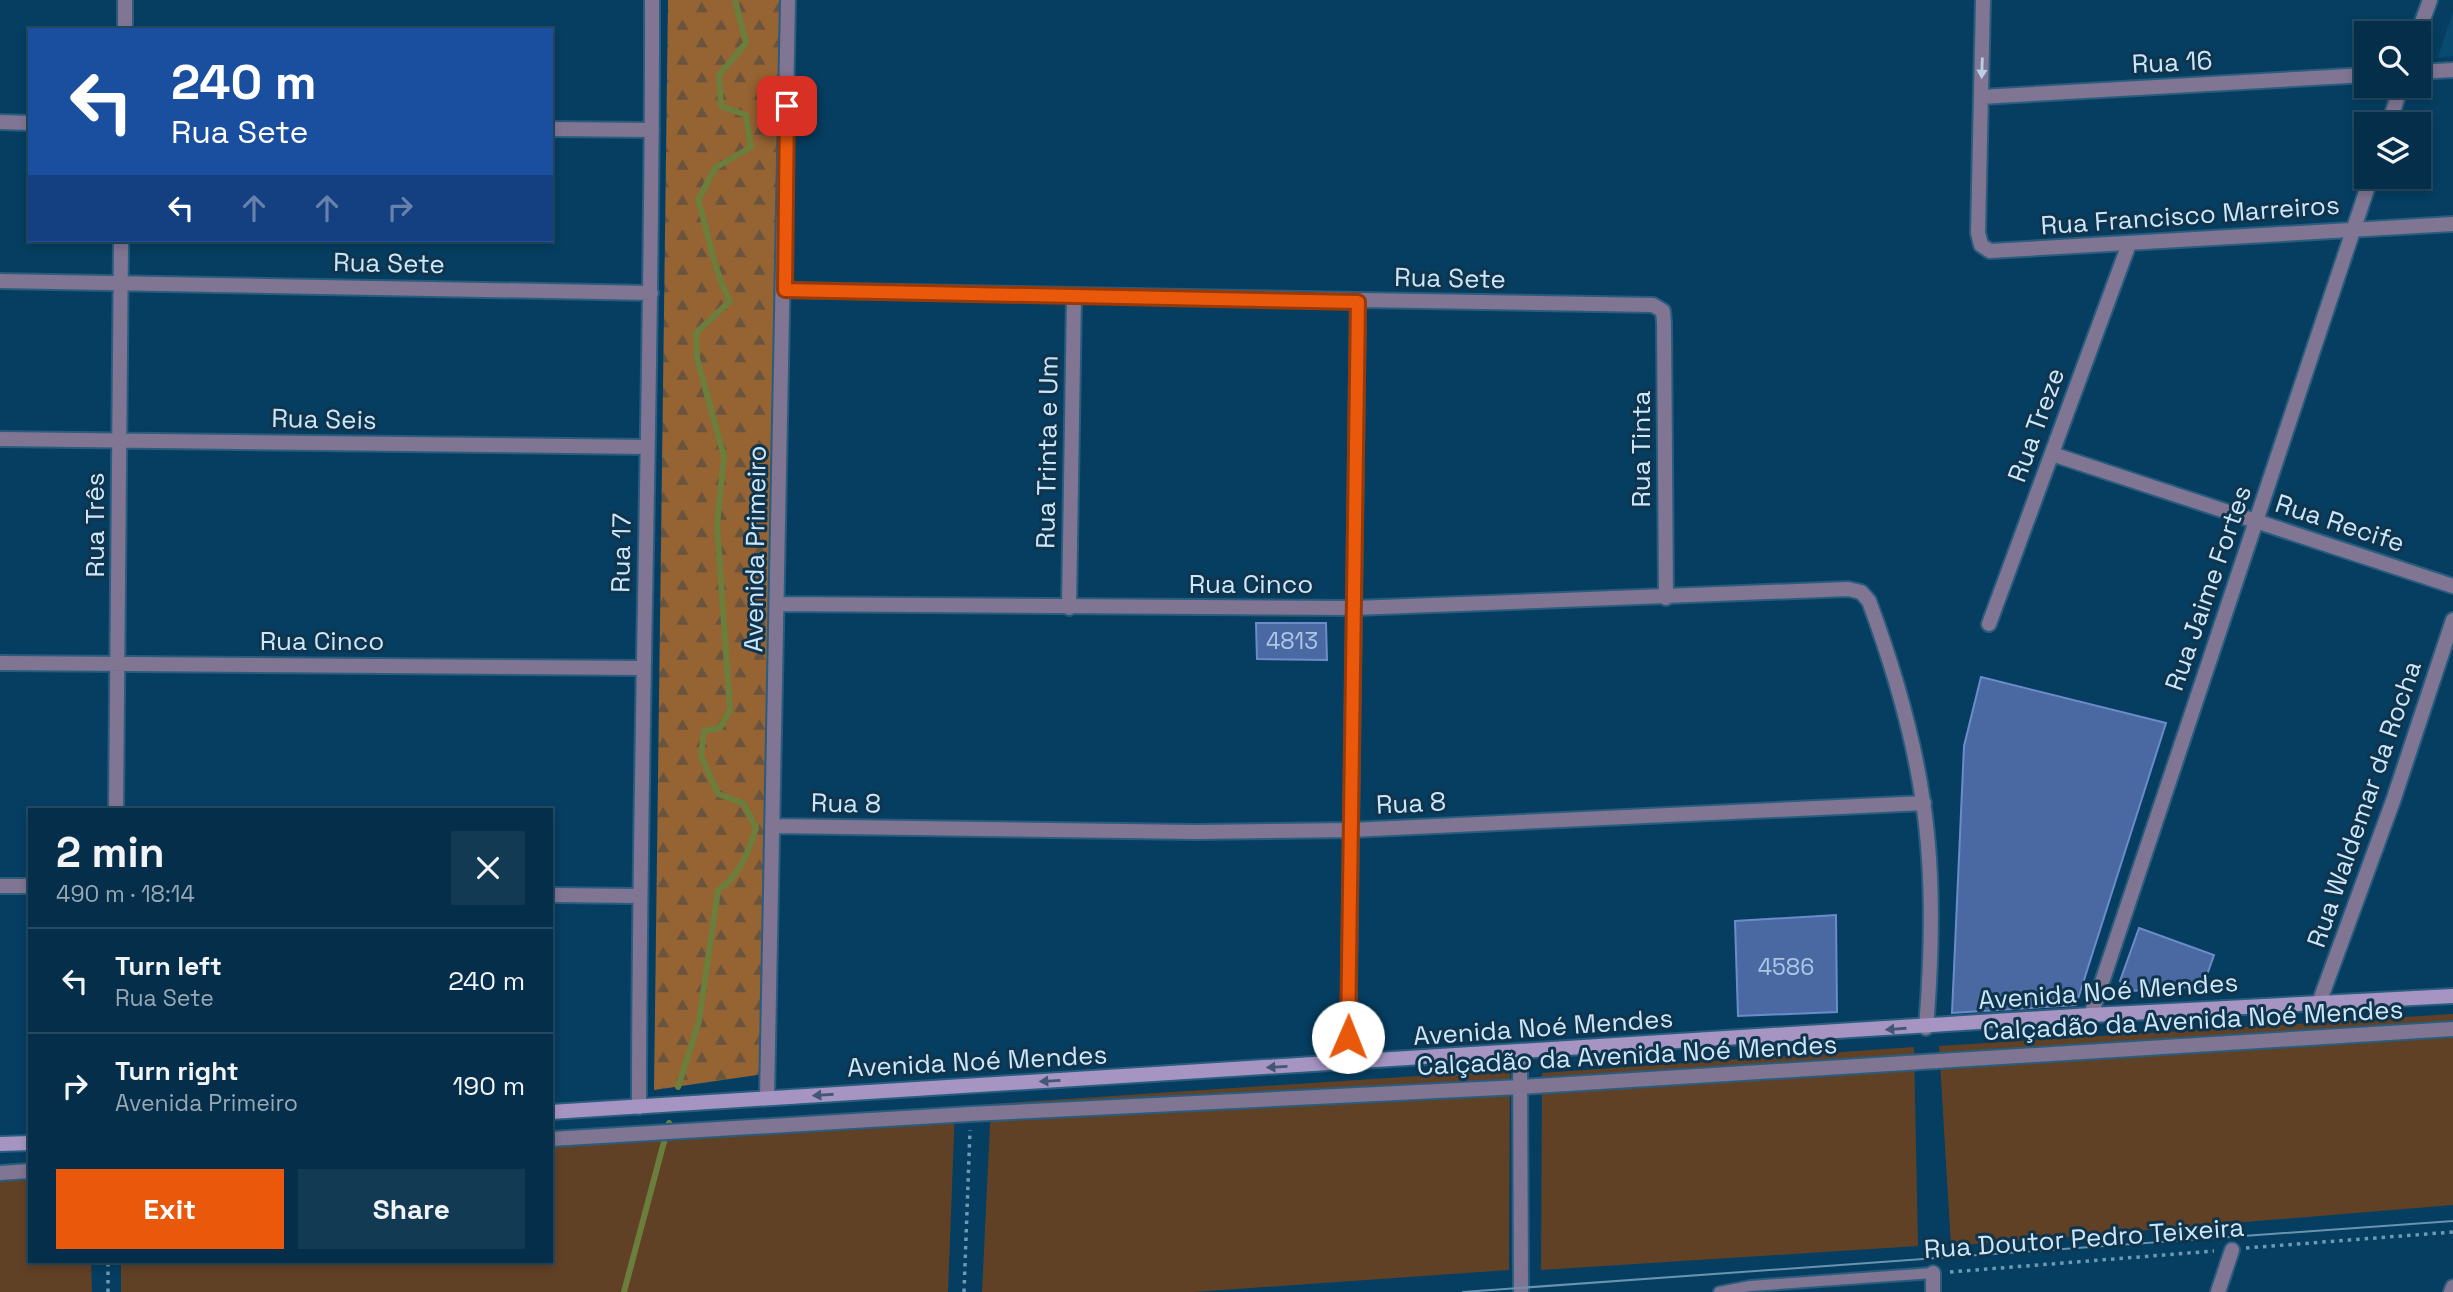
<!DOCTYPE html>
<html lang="en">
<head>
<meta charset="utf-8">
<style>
	:root { --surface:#042e49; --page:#123a53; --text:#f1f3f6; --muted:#97a8b4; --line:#254a61; --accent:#ea580c }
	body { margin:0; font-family:"Space Grotesk",sans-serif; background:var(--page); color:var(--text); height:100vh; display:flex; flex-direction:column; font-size:26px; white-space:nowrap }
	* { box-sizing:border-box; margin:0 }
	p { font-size:23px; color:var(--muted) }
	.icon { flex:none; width:38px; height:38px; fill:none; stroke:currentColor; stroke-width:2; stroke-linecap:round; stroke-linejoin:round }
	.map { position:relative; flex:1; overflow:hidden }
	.drawer { position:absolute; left:28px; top:808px; width:525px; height:455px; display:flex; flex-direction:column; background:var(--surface); border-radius:0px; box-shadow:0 4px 10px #0003,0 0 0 2px var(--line) }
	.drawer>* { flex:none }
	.top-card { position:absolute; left:28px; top:28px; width:525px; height:214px; border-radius:0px; box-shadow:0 4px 10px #0003,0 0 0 2px var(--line); background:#1a4fa0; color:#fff; overflow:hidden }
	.tools { position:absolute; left:2354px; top:21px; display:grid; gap:14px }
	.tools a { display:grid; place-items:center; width:77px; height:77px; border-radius:0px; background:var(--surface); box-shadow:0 4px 10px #0003,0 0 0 2px var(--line); font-size:35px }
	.pin { position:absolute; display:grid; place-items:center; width:60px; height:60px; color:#fff; margin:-30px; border-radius:14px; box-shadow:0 4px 10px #0006 }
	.me { position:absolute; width:77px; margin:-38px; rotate:1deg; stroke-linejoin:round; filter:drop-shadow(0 0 5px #0008) }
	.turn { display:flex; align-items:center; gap:24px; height:147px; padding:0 28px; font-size:32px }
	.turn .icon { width:91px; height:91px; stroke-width:2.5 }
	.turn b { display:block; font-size:49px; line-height:60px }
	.lanes { display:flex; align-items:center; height:66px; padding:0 28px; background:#0003; justify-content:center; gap:35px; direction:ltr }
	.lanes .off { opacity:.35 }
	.round { display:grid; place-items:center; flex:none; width:74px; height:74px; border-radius:0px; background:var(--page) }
	.overview { display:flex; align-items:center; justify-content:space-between; height:119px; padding:0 28px }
	h1 { font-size:42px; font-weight:700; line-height:52px }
	.action { display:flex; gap:14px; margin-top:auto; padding:14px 28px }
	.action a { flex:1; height:80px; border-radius:0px; background:var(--accent); color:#fff; font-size:28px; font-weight:700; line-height:80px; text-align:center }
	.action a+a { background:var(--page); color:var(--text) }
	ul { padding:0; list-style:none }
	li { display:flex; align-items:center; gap:21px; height:105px; padding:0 28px; border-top:2px solid var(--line) }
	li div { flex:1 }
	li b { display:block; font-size:26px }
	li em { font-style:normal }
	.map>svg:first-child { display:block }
	.built { fill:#094a71 }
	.forest { fill:url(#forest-firs) }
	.garden { fill:#614125 }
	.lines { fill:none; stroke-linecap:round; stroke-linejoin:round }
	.stream { stroke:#6b7e3c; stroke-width:6 }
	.building { fill:#4a69a3; stroke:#6b8cc9; stroke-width:2 }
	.lane-casing { stroke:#295c7d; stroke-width:14 }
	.street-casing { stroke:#295c7d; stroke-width:18 }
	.secondary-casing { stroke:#295c7d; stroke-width:18 }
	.path { stroke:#6f98b3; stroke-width:3.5; stroke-dasharray:3.5 5; stroke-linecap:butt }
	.lane { stroke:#807592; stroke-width:10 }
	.street { stroke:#807592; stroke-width:14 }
	.secondary { stroke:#a695c2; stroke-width:14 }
	.tram { stroke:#6a93af; stroke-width:2 }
	.oneway { fill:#bdcfe6 }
	.oneway2 { fill:#445675 }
	.route-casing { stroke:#983908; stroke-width:18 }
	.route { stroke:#ea580c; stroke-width:12 }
	.labels { text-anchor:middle; stroke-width:6; stroke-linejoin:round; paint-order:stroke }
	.number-label { font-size:23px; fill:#acc7e5 }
	.street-label { font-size:26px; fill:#cce6fb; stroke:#0f344c }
</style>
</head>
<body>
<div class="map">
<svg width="2453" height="1292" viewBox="0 0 2453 1292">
	<defs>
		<pattern id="forest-firs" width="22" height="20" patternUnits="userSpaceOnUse" patternTransform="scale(1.75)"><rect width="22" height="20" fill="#966332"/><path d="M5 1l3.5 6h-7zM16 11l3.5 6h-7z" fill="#6a543e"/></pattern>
	</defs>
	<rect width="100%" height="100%" fill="#053e61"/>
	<path class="built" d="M2453 12V56L2438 58V57Z"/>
	<path class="forest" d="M668 0H780L764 1074 654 1090Z"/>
	<path class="garden" d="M2453 1014V1205L1951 1246 1939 1046Z
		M1914 1047 1918 1246 1541 1270 1542 1073Z
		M1510 1070 1509 1270 1193 1292H982L991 1104Z
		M955 1108 948 1292H121V1262H551V1133Z
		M30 1166V1262H91L92 1292H0V1168Z"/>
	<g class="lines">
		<path class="stream" d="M678 1087 699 1021 718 890C739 877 749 851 756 828L743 803 718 794 701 756 704 731 720 728 730 710 717 525 724 457 697 358 696 333 730 301C713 270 709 234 698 200L715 168 751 147 746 115 721 106 719 75 746 43 735 0
			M624 1292 669 1123"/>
	</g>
	<path class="building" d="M1256 623H1326L1327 660 1257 659Z
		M1981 677 2166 723 2076 1005 1952 1013 1964 746Z
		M1836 915 1837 1012 1738 1016 1735 921Z
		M2139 928 2214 955 2203 986 2131 991 2120 981Z"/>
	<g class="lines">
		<defs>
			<path id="lane" d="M1719 1292 1750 1286 1933 1273"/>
			<path id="street" d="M1983 0 1978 233 1981 245 1990 251 2453 224
				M125 30V0
				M2418 33 2430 0
				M2418 72 2453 70
				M1981 97 2366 75
				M0 122 30 123
				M2389 124 2401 86
				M551 129 652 130
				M0 281 651 293
				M785 290 1653 305 1663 311 1664 323 1666 598
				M0 439 647 447
				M2052 454 2453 586
				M778 604 1354 608 1848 589 1861 592 1869 601C1893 666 1913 733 1923 802 1934 874 1932 955 1926 1028
				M1069 608 1074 296
				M1989 624 2129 244
				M0 663 644 668
				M116 810 121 240
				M774 826 1195 832 1351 830 1924 803
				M0 886H30
				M551 895 639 896
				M2319 1003 2393 801 2453 620
				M2091 1015 2371 177
				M1520 1053 1521 1292
				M1348 1063 1358 302
				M767 1098 788 0
				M639 1107C639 738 653 369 652 0
				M551 1139 970 1114 1520 1087 2453 1029
				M0 1173 30 1171
				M1933 1292V1273
				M2218 1292 2232 1250
				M2451 1292 2453 1287"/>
			<path id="secondary" d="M551 1112 2091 1015 2453 996
				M0 1144 30 1143"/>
		</defs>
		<use href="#lane" class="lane-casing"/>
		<use href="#street" class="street-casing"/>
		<use href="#secondary" class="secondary-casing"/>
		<path class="path" d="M2246 1248 2453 1232
			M1950 1272 2214 1251
			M108 1292V1262
			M964 1292 970 1130"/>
		<use href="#lane" class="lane"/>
		<use href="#street" class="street"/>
		<use href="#secondary" class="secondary"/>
		<path class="tram" d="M1463 1292 2453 1221"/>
	</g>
	<defs><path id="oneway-solid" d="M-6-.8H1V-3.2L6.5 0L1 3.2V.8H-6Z" transform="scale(1.75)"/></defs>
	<use class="oneway" href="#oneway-solid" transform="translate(1982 68) rotate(92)"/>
	<g class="oneway2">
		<use href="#oneway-solid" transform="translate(1896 1029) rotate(176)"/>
		<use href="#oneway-solid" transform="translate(1277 1067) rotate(177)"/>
		<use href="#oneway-solid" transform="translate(1050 1081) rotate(177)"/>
		<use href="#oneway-solid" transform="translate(823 1095) rotate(176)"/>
	</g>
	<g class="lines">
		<defs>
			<path id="route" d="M787 106 785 290 1358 302 1348 1037"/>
		</defs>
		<use href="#route" class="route-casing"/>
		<use href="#route" class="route"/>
	</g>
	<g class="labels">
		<g class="number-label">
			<text x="1292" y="649">4813</text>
			<text x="1786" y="975">4586</text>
		</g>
		<g class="street-label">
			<text transform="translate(2172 62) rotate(-3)" y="9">Rua 16</text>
			<text transform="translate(2190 215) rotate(-4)" y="9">Rua Francisco Marreiros</text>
			<text transform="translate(389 263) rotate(1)" y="9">Rua Sete</text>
			<text transform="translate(1450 278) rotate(1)" y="9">Rua Sete</text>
			<text transform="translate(324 419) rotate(1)" y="9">Rua Seis</text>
			<text transform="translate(2036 425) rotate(-70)" y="9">Rua Treze</text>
			<text transform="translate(1641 449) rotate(-90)" y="9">Rua Tinta</text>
			<text transform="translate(1047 452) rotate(-89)" y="9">Rua Trinta e Um</text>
			<text transform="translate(2340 523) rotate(18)" y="9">Rua Recife</text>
			<text transform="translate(95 525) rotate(-90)" y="9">Rua Três</text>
			<text transform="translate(755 549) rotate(-89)" y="9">Avenida Primeiro</text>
			<text transform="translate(621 553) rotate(-89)" y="9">Rua 17</text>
			<text x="1251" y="593">Rua Cinco</text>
			<text transform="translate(2208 588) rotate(-71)" y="9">Rua Jaime Fortes</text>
			<text x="322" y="650">Rua Cinco</text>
			<text transform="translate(846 803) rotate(1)" y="9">Rua 8</text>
			<text transform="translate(1411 803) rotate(-3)" y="9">Rua 8</text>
			<text transform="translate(2364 804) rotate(-71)" y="9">Rua Waldemar da Rocha</text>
			<text transform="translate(2108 991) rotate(-4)" y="9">Avenida Noé Mendes</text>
			<text transform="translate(2193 1020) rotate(-3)" y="9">Calçadão da Avenida Noé Mendes</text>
			<text transform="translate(1543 1027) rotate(-4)" y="9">Avenida Noé Mendes</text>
			<text transform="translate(1627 1055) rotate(-3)" y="9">Calçadão da Avenida Noé Mendes</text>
			<text transform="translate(977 1061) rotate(-3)" y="9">Avenida Noé Mendes</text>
			<text transform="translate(2084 1238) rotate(-4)" y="9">Rua Doutor Pedro Teixeira</text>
		</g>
	</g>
</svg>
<div class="tools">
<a><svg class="icon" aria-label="search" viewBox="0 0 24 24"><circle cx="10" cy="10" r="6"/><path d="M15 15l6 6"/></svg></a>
<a><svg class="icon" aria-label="layers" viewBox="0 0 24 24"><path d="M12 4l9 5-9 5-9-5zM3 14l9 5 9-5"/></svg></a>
</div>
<div class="pin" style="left:787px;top:106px;background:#d93025"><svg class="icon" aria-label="arrive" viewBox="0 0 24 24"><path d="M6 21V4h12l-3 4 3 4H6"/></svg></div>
<svg class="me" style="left:1348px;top:1037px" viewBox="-20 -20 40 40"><circle r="19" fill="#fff"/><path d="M0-13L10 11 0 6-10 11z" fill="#ea580c"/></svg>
<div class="top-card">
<div class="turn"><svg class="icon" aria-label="left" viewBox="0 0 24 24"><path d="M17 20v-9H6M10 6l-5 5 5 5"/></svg><div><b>240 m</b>Rua Sete</div></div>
<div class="lanes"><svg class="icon" aria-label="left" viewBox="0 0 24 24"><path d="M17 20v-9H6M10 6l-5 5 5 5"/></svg><svg class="icon off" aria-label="ahead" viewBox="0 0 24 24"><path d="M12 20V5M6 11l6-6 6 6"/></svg><svg class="icon off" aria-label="ahead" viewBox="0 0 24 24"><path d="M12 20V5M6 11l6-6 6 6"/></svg><svg class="icon off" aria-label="right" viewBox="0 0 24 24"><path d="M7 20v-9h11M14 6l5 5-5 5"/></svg></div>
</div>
<section class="drawer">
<div class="overview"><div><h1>2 min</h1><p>490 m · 18:14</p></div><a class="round"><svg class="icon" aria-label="close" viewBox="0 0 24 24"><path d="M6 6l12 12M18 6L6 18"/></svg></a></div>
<ul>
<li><svg class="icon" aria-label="left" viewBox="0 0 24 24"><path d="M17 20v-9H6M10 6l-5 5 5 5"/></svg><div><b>Turn left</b><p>Rua Sete</p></div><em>240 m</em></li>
<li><svg class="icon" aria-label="right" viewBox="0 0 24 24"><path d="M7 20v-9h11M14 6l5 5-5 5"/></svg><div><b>Turn right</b><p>Avenida Primeiro</p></div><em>190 m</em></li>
</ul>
<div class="action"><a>Exit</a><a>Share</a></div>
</section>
</div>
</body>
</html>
